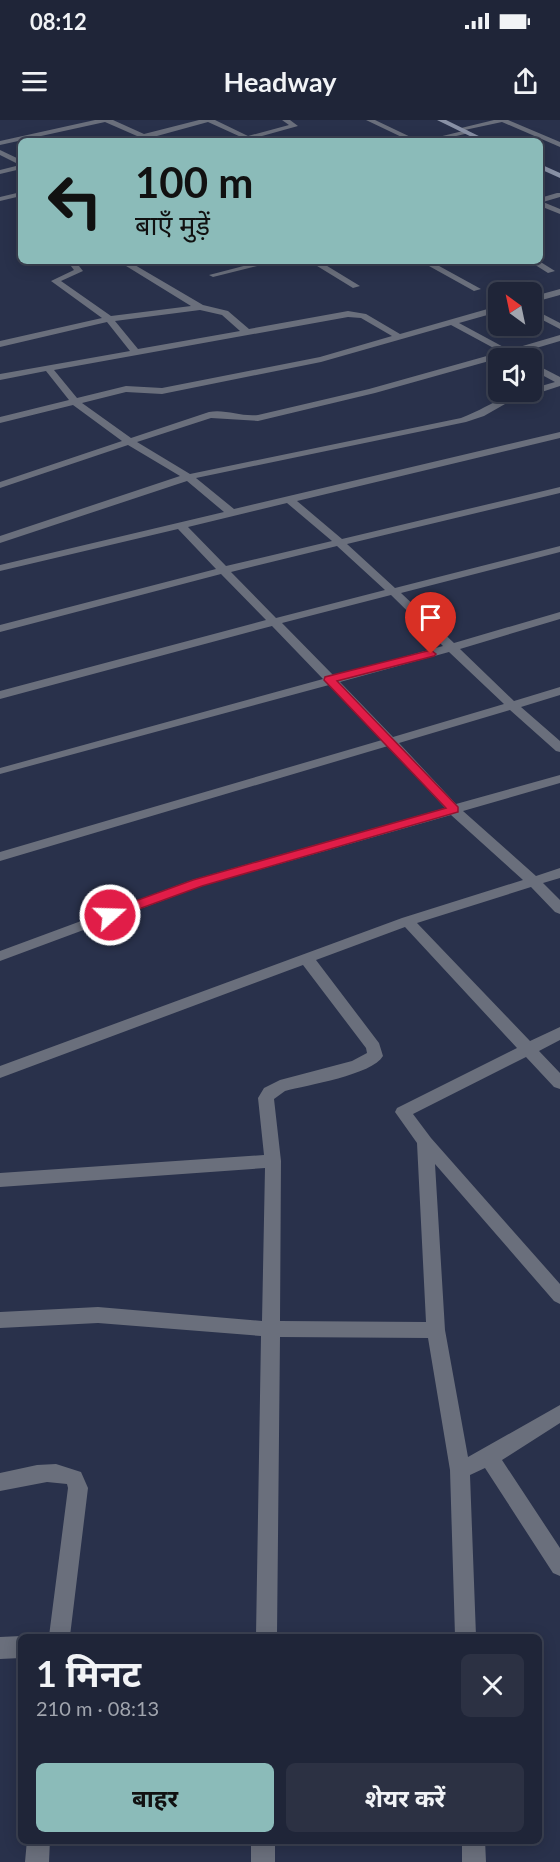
<!DOCTYPE html>
<html lang="hi">
<head>
<meta charset="utf-8">
<style>
	:root { --surface:#1f2538; --page:#2c3143; --text:#f1f3f6; --muted:#a1a5ae; --line:#3c4253; --accent:#8bbbb9 }
	body { margin:0; font-family:Lato,"Noto Sans Devanagari",sans-serif; background:var(--page); color:var(--text); height:100vh; display:flex; flex-direction:column; font-size:22px; white-space:nowrap }
	* { box-sizing:border-box; margin:0 }
	p { font-size:20px; color:var(--muted) }
	.icon { flex:none; width:33px; height:33px; fill:none; stroke:currentColor; stroke-width:2; stroke-linecap:round; stroke-linejoin:round }
	.map { position:relative; flex:1; overflow:hidden }
	.sheet { position:absolute; left:18px; top:1514px; width:524px; height:210px; display:flex; flex-direction:column; background:var(--surface); border-radius:9px; box-shadow:0 3px 15px #0003,0 0 0 2px var(--line) }
	.sheet>* { flex:none }
	.hud { position:absolute; left:18px; top:18px; width:525px; height:126px; border-radius:9px; box-shadow:0 3px 15px #0003,0 0 0 2px var(--line); background:#8bbbb9; color:#111; overflow:hidden }
	.needle { width:39px; rotate:327deg }
	.controls { position:absolute; left:488px; top:162px; display:grid; gap:12px }
	.controls a { display:grid; place-items:center; width:54px; height:54px; border-radius:9px; background:var(--surface); box-shadow:0 3px 15px #0003,0 0 0 2px var(--line); font-size:30px }
	.pin { position:absolute; display:grid; place-items:center; width:51px; height:51px; color:#fff; margin:-62px -26px; border-radius:50% 50% 50% 0; rotate:-45deg; box-shadow:0 0 6px #0007 }
	.pin .icon { rotate:45deg }
	.me { position:absolute; width:66px; margin:-33px; rotate:70deg; stroke-linejoin:round; filter:drop-shadow(0 0 4px #0008) }
	.turn { display:flex; align-items:center; gap:21px; height:126px; padding:0 18px; font-size:27px }
	.turn .icon { width:78px; height:78px; stroke-width:2.5 }
	.turn b { display:block; font-size:42px; line-height:51px }
	.round { display:grid; place-items:center; flex:none; width:63px; height:63px; border-radius:9px; background:var(--page) }
	.summary { display:flex; align-items:center; justify-content:space-between; height:102px; padding:0 18px }
	h1 { font-size:36px; font-weight:700; line-height:45px }
	.primary-button { display:flex; gap:12px; margin-top:auto; padding:12px 18px }
	.primary-button a { flex:1; height:69px; border-radius:9px; background:var(--accent); color:#111; font-size:24px; font-weight:700; line-height:69px; text-align:center }
	.primary-button a+a { background:var(--page); color:var(--text) }
	.status { display:flex; justify-content:space-between; align-items:center; height:42px; padding:0 30px; background:var(--surface); direction:ltr }
	.status svg { height:16px; fill:currentColor }
	header { display:flex; justify-content:space-between; align-items:center; height:78px; padding:0 18px; background:var(--surface); font-size:27px; font-weight:700 }
	.map>svg:first-child { display:block }
	.lines { fill:none; stroke-linecap:round; stroke-linejoin:round }
	.street { fill:#6a6f7c; fill-rule:evenodd }
	.secondary { fill:#8991a6; fill-rule:evenodd }
	.route { fill:#e11d48; stroke:#92132f; stroke-width:1.5 }
</style>
</head>
<body>
<div class="status"><b>08:12</b><svg viewBox="0 0 49 12"><path d="M0 12V9h3v3zM5 12V6h3v6zM10 12V3h3v9zM15 12V0h3v12zM26 1h20v11H26zM47 4h2v5h-2z"/></svg></div>
<header><svg class="icon" aria-label="menu" viewBox="0 0 24 24"><path d="M4 6h16M4 12h16M4 18h16"/></svg>Headway<svg class="icon" aria-label="share" viewBox="0 0 24 24"><path d="M12 15V3M7 8l5-5 5 5M5 13v7h14v-7"/></svg></header>
<div class="map">
<svg width="560" height="1742" viewBox="0 0 560 1742">
	<rect width="100%" height="100%" fill="#29314b"/>
	<g class="lines">
		<path class="street" d="M95 0H113L144 14 199 0H215L248 16 289 5 282 0H290L298 6 248 20 232 21 241 17 208 2 146 19 121 21 137 16 105 2 0 25V21Z
			M366 0H375L419 21H410Z
			M494 0H508L560 22V27L502 2 460 11 457 9Z
			M467 10 469 13 435 21H422Z
			M0 30 21 40V49L0 54V50L20 45 0 35Z
			M21 72V76L0 81V77Z
			M557 73H560V77L543 82 560 89V94L540 86V78Z
			M67 141H75L83 151 61 161 111 196 191 186 118 141H128L203 185 228 191 249 209 348 191 366 194 400 214 498 186V192L459 203 509 230 560 215V221L516 234 515 237 507 236 375 273 258 301 211 298 137 322 190 354 461 298C484 290 506 272 531 272V269L555 262 531 249V242L560 257V266L505 284 484 296 466 302 196 358 234 389 560 312V318L297 381 342 419 560 367V373L347 424 395 468 560 426V432L401 473 454 523 560 492V499L460 529 514 581 560 567V575L521 587 560 621V632L556 631 510 590 399 623 456 684 560 655V663L463 691 536 756 560 748V758L543 763 560 780V794L555 792 531 767 417 803 530 921 560 907V920L539 931 560 953V969L554 967 526 937 413 994 431 1018 560 1164V1184L554 1181 435 1044 445 1210 468 1337 560 1285V1303L502 1340 560 1428V1456L553 1453 485 1348 470 1355 476 1516H455L450 1350 428 1218 280 1217 277 1516H256L261 1216 98 1203 0 1208V1192L98 1187 262 1201 265 1048 0 1067V1053L264 1035 258 978 264 968 280 960 352 941 367 933 366 928 303 845 0 958V946L402 798 523 760 451 695 202 766 0 841V831L192 760 445 688 388 626 0 741V732L382 620 329 565 0 654V648L323 559 272 506 0 579V571L266 500 221 454 0 512V505L216 449 178 409 0 451V445L224 392 187 361 0 423V416L180 356 128 325 0 368V362L122 321 73 285 0 303V297L69 280 46 251 0 260V254L130 231 107 202 0 227V221L102 198 51 161 74 150ZM200 190 222 195 240 211 138 229 115 201ZM348 197 361 198 392 216 320 237 162 268 126 266 77 278 54 250ZM451 205 501 232 369 269 258 295C241 297 226 289 209 292L131 318 82 283 126 272 162 274 321 242ZM287 383 332 421 226 446 188 407ZM337 426 385 470 276 498 231 452ZM391 475 443 526 334 556 282 503ZM449 532 504 584 393 617 340 562ZM405 807 517 928 397 988 395 992 417 1023 426 1202 280 1201 281 1041 274 979 285 971C307 965 372 955 383 936L379 923 316 840Z
			M263 141H277L213 157 209 155Z
			M309 141H319L360 166 353 168Z
			M420 141H430L481 169 474 171Z
			M529 141H539L555 151 548 153Z
			M560 169V175L531 183V177Z
			M531 188 560 203V209L531 194Z
			M56 1344 81 1352 88 1368 70 1516H49L68 1368 67 1364 47 1362 0 1371V1353L37 1345Z
			M21 1516V1538L0 1539V1517Z
			M27 1720H50L49 1742H25Z
			M251 1720H275V1742H251Z
			M462 1720H485L486 1742H462Z"/>
		<path class="secondary" d="M437 0H446L489 21H480Z
			M540 44 560 53V58L540 49Z"/>
	</g>
	<path class="route" d="M431 530 436 534 434 536 337 561 458 687V692L202 766 114 798H105L103 795 105 792 193 760 446 688 324 560 325 557Z"/>
</svg>
<div class="controls">
<a><svg class="needle" viewBox="-14 -14 28 28"><path d="M0-13l5 13h-10z" fill="#e53935"/><path d="M0 13l5-13h-10z" fill="#a1a5ae"/></svg></a>
<a><svg class="icon" aria-label="sound" viewBox="0 0 24 24"><path d="M4 9h4l5-4v14l-5-4H4zM17 9q2 3 0 6"/></svg></a>
</div>
<div class="pin" style="left:431px;top:534px;background:#d93025"><svg class="icon" aria-label="arrive" viewBox="0 0 24 24"><path d="M6 21V4h12l-3 4 3 4H6"/></svg></div>
<svg class="me" style="left:110px;top:795px" viewBox="-20 -20 40 40"><circle r="17" fill="#e11d48" stroke="#fff" stroke-width="3"/><path d="M0-11L8 9 0 5-8 9z" fill="#fff"/></svg>
<div class="hud">
<div class="turn"><svg class="icon" aria-label="left" viewBox="0 0 24 24"><path d="M17 20v-9H6M10 6l-5 5 5 5"/></svg><div><b>100 m</b>बाएँ मुड़ें</div></div>
</div>
<section class="sheet">
<div class="summary"><div><h1>1 मिनट</h1><p>210 m · 08:13</p></div><a class="round"><svg class="icon" aria-label="close" viewBox="0 0 24 24"><path d="M6 6l12 12M18 6L6 18"/></svg></a></div>
<div class="primary-button"><a>बाहर</a><a>शेयर करें</a></div>
</section>
</div>
</body>
</html>
